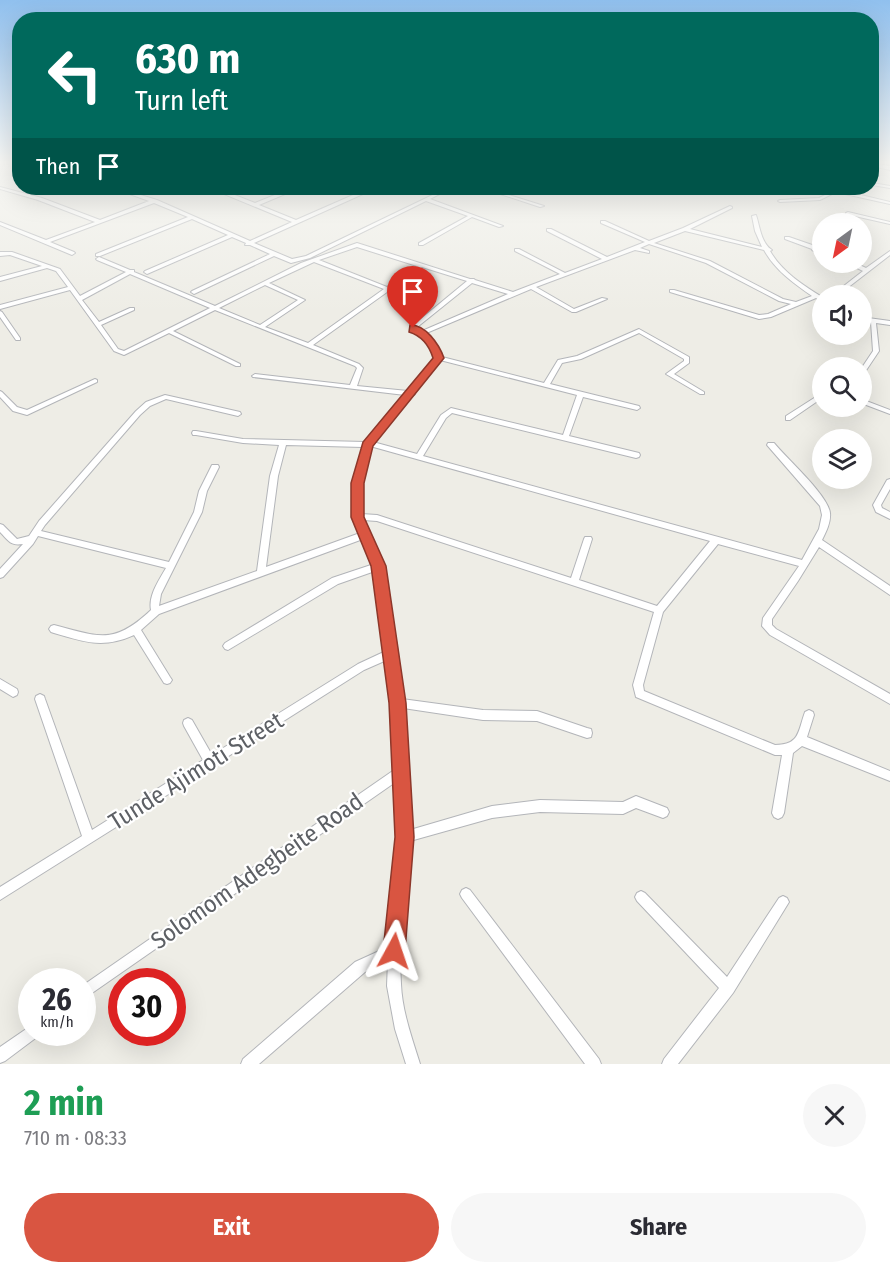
<!DOCTYPE html>
<html lang="en">
<head>
<meta charset="utf-8">
<style>
	:root { --surface:#fff; --page:#f7f7f7; --text:#2b2b33; --muted:#7c7c81; --accent:#d95541 }
	body { margin:0; font-family:"Fira Sans Condensed",sans-serif; background:var(--page); color:var(--text); height:100vh; display:flex; flex-direction:column; font-size:22px; white-space:nowrap }
	* { box-sizing:border-box; margin:0 }
	p { font-size:20px; color:var(--muted) }
	.icon { flex:none; width:33px; height:33px; fill:none; stroke:currentColor; stroke-width:2; stroke-linecap:round; stroke-linejoin:round }
	.map { position:relative; height:1064px; overflow:hidden }
	.panel { display:flex; flex-direction:column; background:var(--surface); flex:1 }
	.panel>* { flex:none }
	.guide { position:absolute; left:12px; top:12px; width:867px; height:183px; border-radius:24px; box-shadow:0 6px 24px #0002; background:#00695c; color:#fff; overflow:hidden }
	.needle { width:39px; rotate:213deg }
	.fabs { position:absolute; left:812px; top:213px; display:grid; gap:12px }
	.fabs a { display:grid; place-items:center; width:60px; height:60px; border-radius:50%; background:var(--surface); box-shadow:0 6px 24px #0002; font-size:30px }
	.speed { position:absolute; left:18px; top:968px; display:flex; gap:12px; font-size:30px; font-weight:700; text-align:center }
	.speed>* { display:grid; place-content:center; width:78px; height:78px; border-radius:50%; background:var(--surface); box-shadow:0 6px 24px #0002; line-height:1 }
	.speed small { font-size:15px; font-weight:400 }
	.speed .limit { border:9px solid #d22; background:#fff; color:#111 }
	.pin { position:absolute; display:grid; place-items:center; width:51px; height:51px; color:#fff; margin:-62px -26px; border-radius:50% 50% 50% 0; rotate:-45deg; box-shadow:0 0 6px #0007 }
	.pin .icon { rotate:45deg }
	.me { position:absolute; width:66px; margin:-33px; rotate:5deg; stroke-linejoin:round; filter:drop-shadow(0 0 4px #0008) }
	.turn { display:flex; align-items:center; gap:21px; height:126px; padding:0 24px; font-size:27px }
	.turn .icon { width:78px; height:78px; stroke-width:2.5 }
	.turn b { display:block; font-size:42px; line-height:51px }
	.then { display:flex; align-items:center; height:57px; padding:0 24px; background:#0003; gap:12px; font-size:22px }
	.round { display:grid; place-items:center; flex:none; width:63px; height:63px; border-radius:32px; background:var(--page) }
	.head { display:flex; align-items:center; justify-content:space-between; height:102px; padding:0 24px }
	h1 { font-size:36px; font-weight:700; line-height:45px; color:#1e9e55 }
	.button { display:flex; gap:12px; margin-top:auto; padding:12px 24px }
	.button a { flex:1; height:69px; border-radius:36px; background:var(--accent); color:#fff; font-size:24px; font-weight:700; line-height:69px; text-align:center }
	.button a+a { background:var(--page); color:var(--text) }
	.map>svg:first-child { display:block }
	.lines { fill:none; stroke-linecap:round; stroke-linejoin:round }
	.minor-casing { stroke:#b3b5b9; stroke-width:2 }
	.tertiary-casing { stroke:#b3b5b9; stroke-width:2 }
	.minor { fill:#fff; fill-rule:evenodd }
	.tertiary { fill:#fff; fill-rule:evenodd }
	.route { fill:#d95541; stroke:#8d372a; stroke-width:1.5 }
	.labels { text-anchor:middle; stroke-width:4.5; stroke-linejoin:round; paint-order:stroke }
	.near-street-label { font-size:24px; fill:#5d6065; stroke:#fff }
</style>
</head>
<body>
<div class="map">
<svg width="890" height="1064" viewBox="0 0 890 1064">
	<rect width="100%" height="100%" fill="#eeede6"/>
	<g class="lines">
		<defs>
			<path id="minor" d="M872 183 890 186V188L872 185Z
				M0 187 42 198 100 220 149 201 113 188H118L157 200 250 241 292 222 212 189V188H217L255 203 292 188H297V189L259 205 296 220 369 188H374V189L254 243 292 259 306 256 447 188H451L430 199 503 226 499 227 472 217 423 245H419V243L468 216 426 201 310 258 291 263 274 256 194 294 191 292 192 291 270 254 250 245H245L246 243 232 237 147 274 144 272 145 271 228 235 192 219 100 256H96V254L188 217 154 203 50 242 74 252 75 253 72 255 0 225V222L46 240 95 222 38 200 0 189Z
				M482 188H487L544 206 540 207Z
				M573 188C578 187 583 189 589 189 594 189 597 187 601 188L591 192Z
				M619 188H624L629 190 627 191Z
				M839 188H843L840 190 890 202V204L836 192 820 200 780 202 778 201 780 200 819 198Z
				M730 206 732 207V208L690 229 762 247 755 231 752 216 756 215C760 227 761 243 772 250L770 251C782 272 803 285 822 297V302L816 298 771 317 759 319 670 292V290H674L759 315 768 314 791 304 779 301 706 263 649 244 640 248 649 251V253L635 250 536 287 574 309 602 298 607 299 576 312H572L531 289 424 334 437 346 442 357 544 383 558 360 577 356 639 329 689 357V363L674 374 704 392V394H700L666 374 684 361V359L639 333 581 359 562 363 550 384 639 406 640 408 637 410 583 397 569 436 639 453 640 455 639 457 636 458 452 413 446 418 423 456 802 560 819 529 822 515 820 506 767 445 768 443H774C787 459 828 495 830 513 831 522 826 532 822 540L890 586V595L819 547 798 581 772 619V625L776 629 890 694V704L770 635 762 626 763 618 799 566 718 544 663 612 643 685 644 691 775 745C800 745 798 731 805 712L809 710 813 712 814 715 807 737 890 771V781L802 746 793 753 784 813 782 817 778 819 774 817 772 813 782 755H775L636 697 633 685 654 612 377 521 363 520 383 566 398 652 402 699 483 710 537 711 587 728 591 729 592 733 591 737 587 738 537 721 483 720 403 708 408 770 410 830 492 806 540 800 623 802 636 796 667 808 669 812 667 816 663 818 636 808 623 814 540 812 492 818 410 841C406 888 398 936 401 984 402 1011 412 1038 420 1064H406L395 1029 387 986 388 961 365 972 259 1064H241L243 1059 355 962 388 947 399 837 397 781 82 1000V986L397 768 389 659 364 670 216 764 215 767 210 768 0 900V887L82 836 35 699 36 696 40 694 44 696 45 699 92 830 203 760 184 726 183 723 184 720 188 718 192 720 212 755 358 664 388 650 375 571 338 584 228 650 225 649 223 646 225 643 332 578 374 564 363 539 159 614 141 630 170 677 172 680 170 683 167 684 164 683 134 635C103 649 85 642 54 633L51 632 49 629 51 626 54 625C100 637 114 645 151 610 148 596 159 580 166 568L38 536 33 544 3 577 0 578V569L23 544C10 546 9 541 0 532V524L3 525 17 539 29 536 39 521 136 411 146 402 165 395 240 412 241 414 238 416 166 399 150 406 140 415 45 525 41 531 169 562 194 512 199 491 212 465H218L219 467 207 491 202 512 161 594 159 606 257 571 270 476 279 445 243 443 196 435H193L192 433 193 431H196L243 439 365 442 405 395 253 377 252 376 255 374 350 385 357 368 355 366 215 310 173 331 240 364V366H236L169 333 126 354 124 355 114 351 70 290 0 309V305L68 287 56 271 47 268 0 281V277L42 266 10 255 0 256V252H12L60 269 80 296 126 272 97 260 96 259 99 257 130 270H134V272L215 306 301 263 357 243 470 279H474L475 280 513 292 560 274 515 251V249H519L565 273 602 259 547 231V229H551L607 257 645 242 601 223V221H605L649 241 683 228ZM685 231 764 250C775 270 793 283 812 296L796 302 783 299 710 261 654 243ZM357 247 417 266 387 287 319 260ZM314 262 384 289 308 343 265 327 305 300 269 283ZM422 267 467 281 410 328 412 332 417 333 418 335 432 348 436 358 408 391 357 386 363 368 359 364 313 345ZM130 274 210 308 124 351 118 349 101 325 134 310V308H130L99 322 82 300ZM472 283 508 294 422 331 417 330 416 328ZM265 285 298 300 260 325 219 308ZM440 360 577 395 563 435 451 408 441 415 417 454 373 442 411 396 414 395 415 394 414 392ZM286 445 363 447C358 468 349 493 353 515 354 521 358 527 360 533L266 567 278 476ZM370 446 710 541 657 606 579 580 592 539 591 537H585L584 539 571 578 377 515 361 514C359 491 365 469 370 446Z
				M848 212 890 222V224L846 214V213Z
				M785 237H789L815 246 822 241V245L818 249 822 251V255L812 250V249L785 239Z
				M890 251V255L837 296H831L863 271 845 262H853L866 268Z
				M0 311 2 312 20 338V340H16L0 317Z
				M861 317 890 321V325L876 323 879 351 863 375 861 376V369L873 351 871 322 861 321Z
				M95 379 97 380V382L27 415 13 411 0 397V391L2 392 17 407 27 410Z
				M822 393V398L790 420H786V416Z
				M861 399 890 410V414L861 403Z
				M890 479V489L881 505 882 508 890 512V519L876 512 873 505 887 480Z
				M0 679 17 689 18 692 17 695 13 697 0 689Z
				M466 888 470 890 599 1059 601 1064H585L462 898 460 894 462 890Z
				M641 891 645 893 727 977 779 898 783 896 787 898 789 902 733 993 678 1064H662L664 1059 719 988 637 901 635 897 637 893Z
				M32 1025V1032H39L37 1037 5 1061 0 1063V1047Z"/>
			<path id="tertiary" d="M872 163 890 166V170L872 166Z"/>
		</defs>
		<use href="#minor" class="minor-casing"/>
		<use href="#tertiary" class="tertiary-casing"/>
		<use href="#minor" class="minor"/>
		<use href="#tertiary" class="tertiary"/>
	</g>
	<linearGradient id="sky" x2="0" y2="1"><stop stop-color="#90c0ee"/><stop offset="0.52" stop-color="#f7f7f4"/><stop offset="1" stop-color="#f7f7f4" stop-opacity="0"/></linearGradient>
	<rect width="890" height="312" fill="url(#sky)"/>
	<path class="route" d="M410 325C425 324 439 344 444 358L373 446 364 483V517L386 566 406 703 414 837 405 951 402 958 394 962 387 958 383 951 395 837 389 703 371 566 351 517V483L363 442 433 358C429 345 422 336 409 332Z"/>
	<g class="labels">
		<g class="near-street-label">
			<text transform="translate(196 771) rotate(-32)" y="8">Tunde Ajimoti Street</text>
			<text transform="translate(257 871) rotate(-35)" y="8">Solomom Adegbeite Road</text>
		</g>
	</g>
</svg>
<div class="fabs">
<a><svg class="needle" viewBox="-14 -14 28 28"><path d="M0-13l5 13h-10z" fill="#e53935"/><path d="M0 13l5-13h-10z" fill="#7c7c81"/></svg></a>
<a><svg class="icon" aria-label="sound" viewBox="0 0 24 24"><path d="M4 9h4l5-4v14l-5-4H4zM17 9q2 3 0 6"/></svg></a>
<a><svg class="icon" aria-label="search" viewBox="0 0 24 24"><circle cx="10" cy="10" r="6"/><path d="M15 15l6 6"/></svg></a>
<a><svg class="icon" aria-label="layers" viewBox="0 0 24 24"><path d="M12 4l9 5-9 5-9-5zM3 14l9 5 9-5"/></svg></a>
</div>
<div class="speed"><div>26<small>km/h</small></div><div class="limit">30</div></div>
<div class="pin" style="left:413px;top:328px;background:#d93025"><svg class="icon" aria-label="arrive" viewBox="0 0 24 24"><path d="M6 21V4h12l-3 4 3 4H6"/></svg></div>
<svg class="me" style="left:394px;top:951px" viewBox="-20 -20 40 40"><path d="M0-17L14 15 0 8-14 15z" fill="#d95541" stroke="#fff" stroke-width="4"/></svg>
<div class="guide">
<div class="turn"><svg class="icon" aria-label="left" viewBox="0 0 24 24"><path d="M17 20v-9H6M10 6l-5 5 5 5"/></svg><div><b>630 m</b>Turn left</div></div>
<div class="then">Then<svg class="icon" aria-label="arrive" viewBox="0 0 24 24"><path d="M6 21V4h12l-3 4 3 4H6"/></svg></div>
</div>
</div>
<section class="panel">
<div class="head"><div><h1>2 min</h1><p>710 m · 08:33</p></div><a class="round"><svg class="icon" aria-label="close" viewBox="0 0 24 24"><path d="M6 6l12 12M18 6L6 18"/></svg></a></div>
<div class="button"><a>Exit</a><a>Share</a></div>
</section>
</body>
</html>
